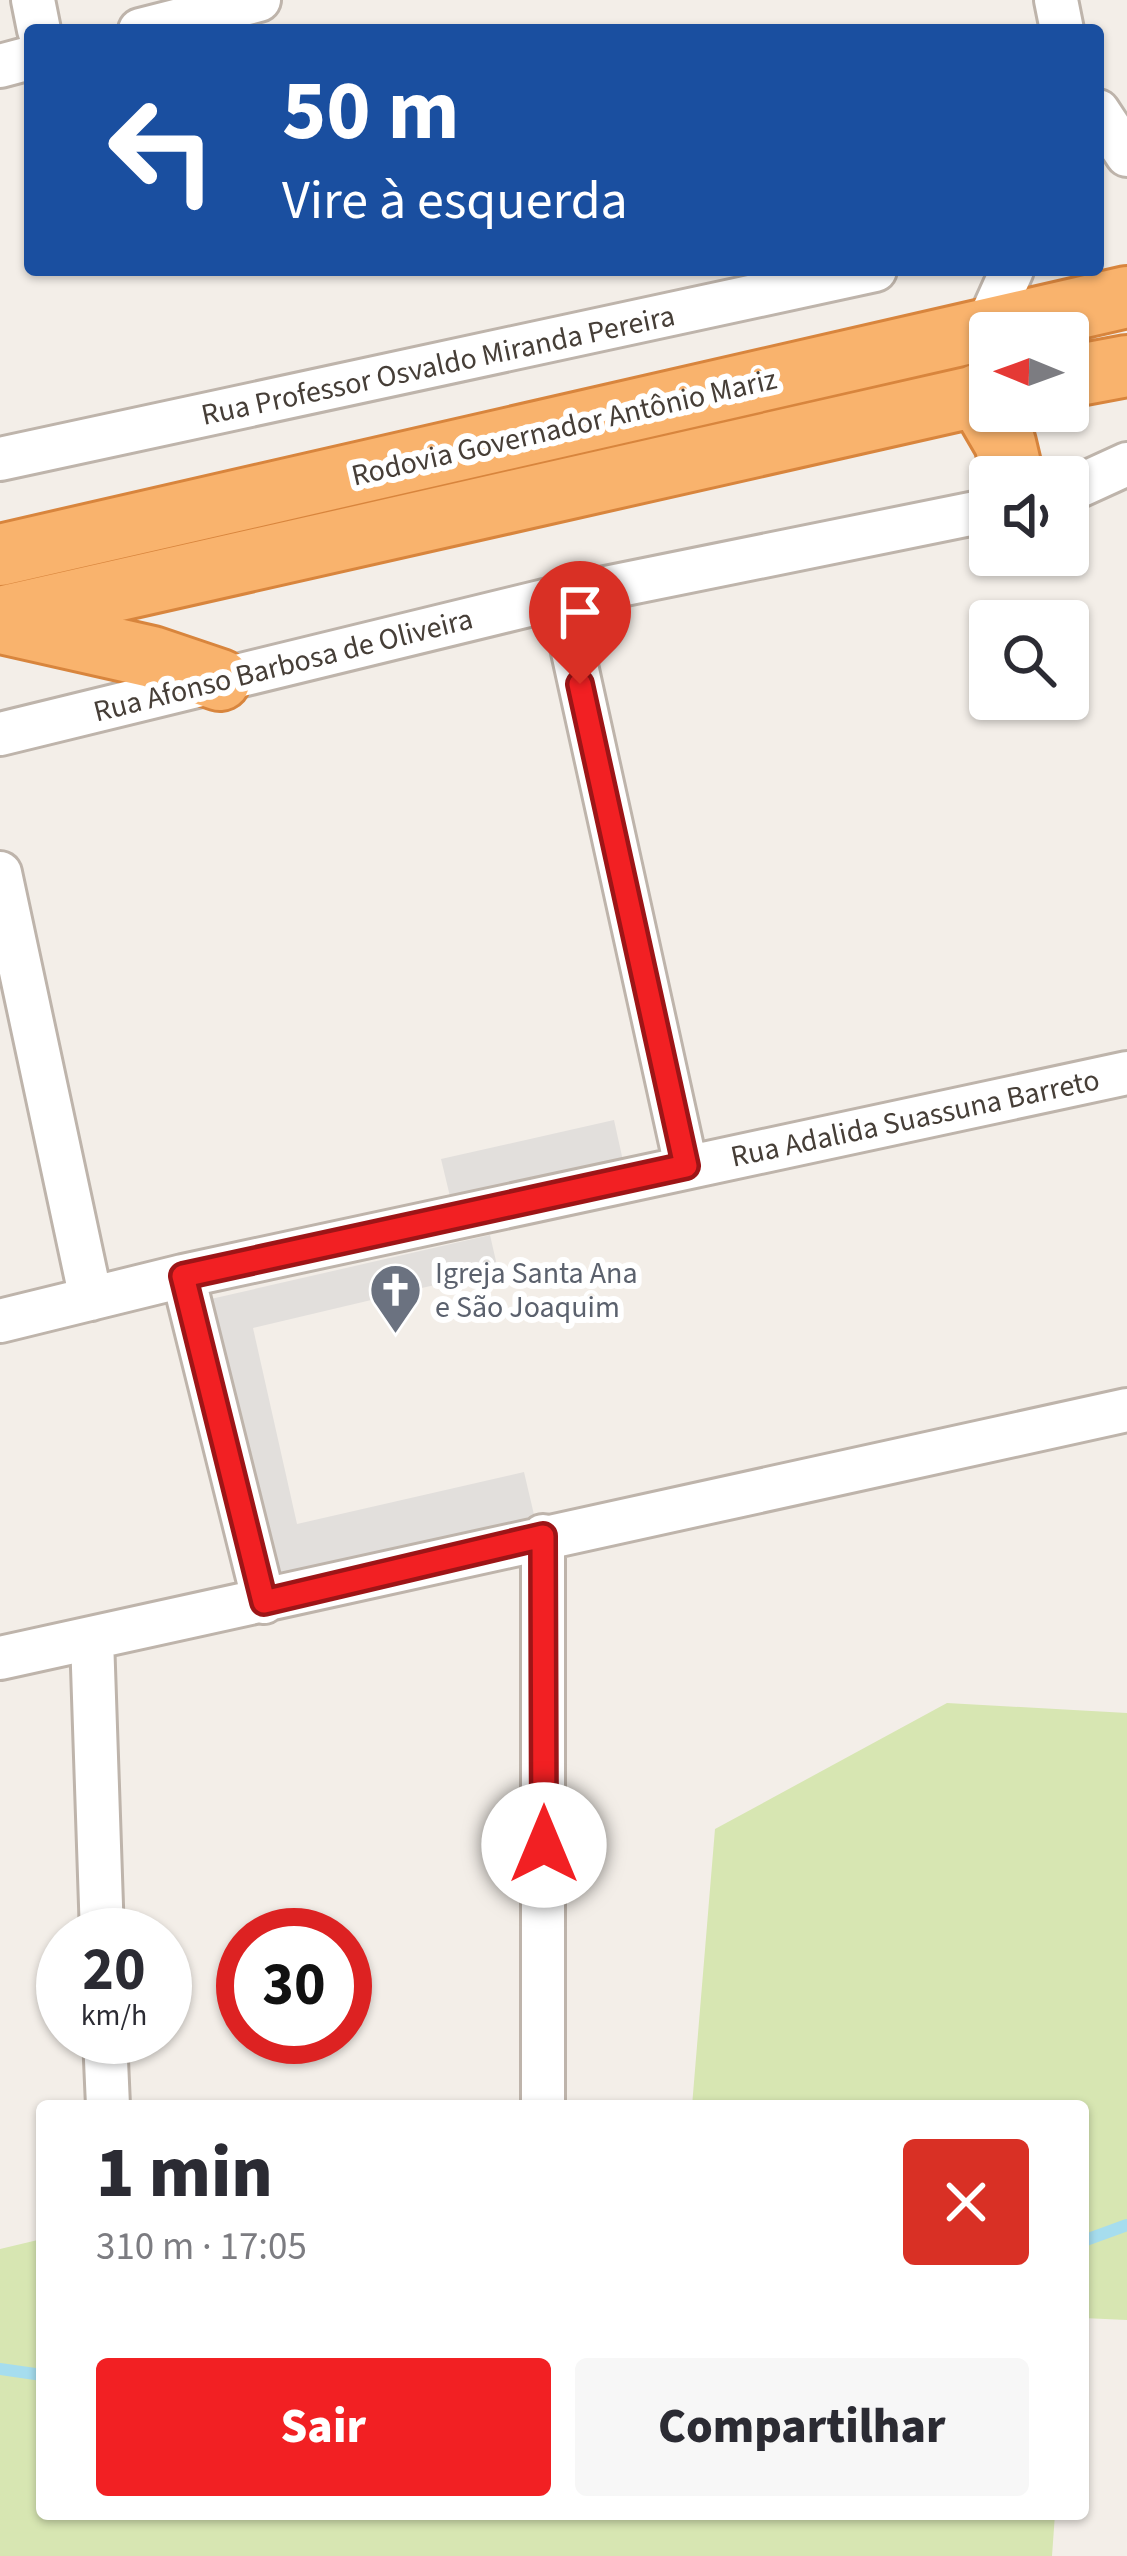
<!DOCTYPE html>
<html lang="pt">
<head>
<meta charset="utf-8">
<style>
	:root { --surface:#fff; --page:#f7f7f7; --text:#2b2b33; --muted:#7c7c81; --accent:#f22023 }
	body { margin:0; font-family:"Source Sans 3",sans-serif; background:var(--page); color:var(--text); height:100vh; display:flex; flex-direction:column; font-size:45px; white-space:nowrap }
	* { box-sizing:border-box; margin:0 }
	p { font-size:39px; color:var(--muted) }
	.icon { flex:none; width:66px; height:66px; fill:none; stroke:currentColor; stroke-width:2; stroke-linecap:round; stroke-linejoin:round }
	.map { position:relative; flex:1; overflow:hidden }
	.sheet { position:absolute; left:36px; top:2100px; width:1053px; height:420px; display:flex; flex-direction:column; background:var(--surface); border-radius:12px; box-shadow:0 3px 9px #0004 }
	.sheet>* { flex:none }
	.guide { position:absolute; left:24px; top:24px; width:1080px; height:252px; border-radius:12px; box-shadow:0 3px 9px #0004; background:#1a4fa0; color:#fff; overflow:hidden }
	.needle { width:78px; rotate:271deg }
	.controls { position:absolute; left:969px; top:312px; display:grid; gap:24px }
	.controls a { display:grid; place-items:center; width:120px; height:120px; border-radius:12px; background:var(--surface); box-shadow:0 3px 9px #0004; font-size:60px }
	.speed { position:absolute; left:36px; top:1908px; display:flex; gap:24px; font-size:60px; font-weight:700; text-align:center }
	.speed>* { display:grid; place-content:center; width:156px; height:156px; border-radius:50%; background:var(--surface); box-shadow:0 3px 9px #0004; line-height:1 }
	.speed small { font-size:30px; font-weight:400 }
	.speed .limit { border:18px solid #d22; background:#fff; color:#111 }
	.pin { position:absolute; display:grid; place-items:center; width:102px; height:102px; color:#fff; margin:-123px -51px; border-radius:50% 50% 50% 0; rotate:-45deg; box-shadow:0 0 12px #0007 }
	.pin .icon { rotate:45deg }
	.me { position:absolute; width:132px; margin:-66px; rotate:0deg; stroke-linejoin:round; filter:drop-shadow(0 0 9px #0008) }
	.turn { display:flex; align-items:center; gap:42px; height:252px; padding:0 60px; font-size:54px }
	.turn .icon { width:156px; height:156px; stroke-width:2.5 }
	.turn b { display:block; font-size:84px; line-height:102px }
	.round { display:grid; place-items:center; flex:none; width:126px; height:126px; border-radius:12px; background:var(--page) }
	.head { display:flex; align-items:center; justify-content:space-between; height:204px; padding:0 60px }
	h1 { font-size:72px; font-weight:800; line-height:90px }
	.cta { display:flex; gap:24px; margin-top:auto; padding:24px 60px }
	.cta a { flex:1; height:138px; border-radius:12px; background:var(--accent); color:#fff; font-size:48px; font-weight:800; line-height:138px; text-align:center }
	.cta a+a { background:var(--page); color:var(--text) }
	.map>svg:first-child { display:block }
	.green { fill:#d7e6b2 }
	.parking { fill:#e2dfdc }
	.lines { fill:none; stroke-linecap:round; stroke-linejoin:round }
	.stream { stroke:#a6ddee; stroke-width:12 }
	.minor-casing { stroke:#beb4ab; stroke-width:48 }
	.highway-casing { stroke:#d8853d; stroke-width:66 }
	.minor { stroke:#fff; stroke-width:42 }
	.highway { stroke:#f9b36d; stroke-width:60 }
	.route-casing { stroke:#9d1517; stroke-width:30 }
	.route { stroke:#f22023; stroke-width:21 }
	.labels { text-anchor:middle; stroke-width:12; stroke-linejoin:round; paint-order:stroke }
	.street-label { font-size:30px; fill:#463e37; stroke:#fff }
	.worship-label { font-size:30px; fill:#5b616d; stroke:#fff; text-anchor:start }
</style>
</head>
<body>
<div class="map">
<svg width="1127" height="2556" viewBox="0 0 1127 2556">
	<rect width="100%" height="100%" fill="#f3eee8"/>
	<path class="green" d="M947 1703 1127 1713V2320L1083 2318V2106H692L715 1829Z
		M42 2239V2514H1055L1052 2556H0V2249Z"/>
	<path class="parking" d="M614 1120 625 1170 453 1209 441 1159Z
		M490 1235 498 1270 253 1328 297 1524 524 1472 535 1519 266 1580 202 1301Z"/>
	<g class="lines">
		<path class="stream" d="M1083 2241 1127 2225
			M0 2369 42 2375"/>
		<defs>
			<path id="minor" d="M33 0 39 30
				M1056 0 1062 30
				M140 30 259 0
				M0 66 30 58
				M1098 111 1127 155
				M985 330 1012 270
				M0 459 875 270
				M1068 491 1127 464
				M561 597 686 1166
				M0 734 561 597 990 510
				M0 873 91 1299
				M183 1276 264 1602
				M0 1321 183 1276 1127 1073
				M92 1638 102 1935
				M0 1658 1127 1410
				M105 2037 108 2106
				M543 2106V1536"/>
			<path id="highway" d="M1068 377 1127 366
				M977 395 1005 443 1013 477
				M0 555 1127 297
				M0 617 990 393
				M6 624 152 657 220 680"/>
		</defs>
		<use href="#minor" class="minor-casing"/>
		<use href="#highway" class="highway-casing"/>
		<use href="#minor" class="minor"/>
		<use href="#highway" class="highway"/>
	</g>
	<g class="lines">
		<defs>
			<path id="route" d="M544 1845 543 1536 264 1602 183 1276 686 1166 580 684"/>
		</defs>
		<use href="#route" class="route-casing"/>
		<use href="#route" class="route"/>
	</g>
	<defs>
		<symbol id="church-pin" viewBox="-11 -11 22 30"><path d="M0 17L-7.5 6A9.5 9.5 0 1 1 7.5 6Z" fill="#6b7280" stroke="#fff"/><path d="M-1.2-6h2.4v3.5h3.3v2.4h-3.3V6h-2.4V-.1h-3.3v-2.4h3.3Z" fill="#fff"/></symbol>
	</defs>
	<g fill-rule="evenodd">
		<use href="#church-pin" x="366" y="1260" width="59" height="81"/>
	</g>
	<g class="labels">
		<g class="street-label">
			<text transform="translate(438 365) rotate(-12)" y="10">Rua Professor Osvaldo Miranda Pereira</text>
			<text transform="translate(564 427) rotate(-13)" y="10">Rodovia Governador Antônio Mariz</text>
			<text transform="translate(283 665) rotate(-14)" y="10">Rua Afonso Barbosa de Oliveira</text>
			<text transform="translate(915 1118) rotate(-12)" y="10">Rua Adalida Suassuna Barreto</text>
		</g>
		<g class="worship-label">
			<text x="435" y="1283">Igreja Santa Ana<tspan x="435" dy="34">e São Joaquim</tspan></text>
		</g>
	</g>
</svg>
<div class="controls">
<a><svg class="needle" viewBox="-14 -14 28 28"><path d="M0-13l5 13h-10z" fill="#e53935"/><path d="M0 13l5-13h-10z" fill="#7c7c81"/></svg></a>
<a><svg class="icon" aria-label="sound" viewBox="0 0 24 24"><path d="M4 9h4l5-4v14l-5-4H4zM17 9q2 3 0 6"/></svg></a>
<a><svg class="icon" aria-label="search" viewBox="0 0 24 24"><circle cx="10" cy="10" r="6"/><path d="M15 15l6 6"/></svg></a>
</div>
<div class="speed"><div>20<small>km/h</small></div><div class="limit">30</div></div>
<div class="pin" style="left:580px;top:684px;background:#d93025"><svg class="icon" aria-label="arrive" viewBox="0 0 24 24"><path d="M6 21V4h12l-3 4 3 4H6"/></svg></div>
<svg class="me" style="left:544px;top:1845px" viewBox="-20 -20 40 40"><circle r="19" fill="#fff"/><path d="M0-13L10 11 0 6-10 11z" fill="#f22023"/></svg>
<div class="guide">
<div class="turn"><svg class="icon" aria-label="left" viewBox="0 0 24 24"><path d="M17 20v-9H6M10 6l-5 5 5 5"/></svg><div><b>50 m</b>Vire à esquerda</div></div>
</div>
<section class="sheet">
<div class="head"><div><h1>1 min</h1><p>310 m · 17:05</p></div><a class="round" style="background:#d93025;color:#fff"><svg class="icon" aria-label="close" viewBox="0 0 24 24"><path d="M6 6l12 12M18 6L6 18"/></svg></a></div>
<div class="cta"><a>Sair</a><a>Compartilhar</a></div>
</section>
</div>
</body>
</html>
